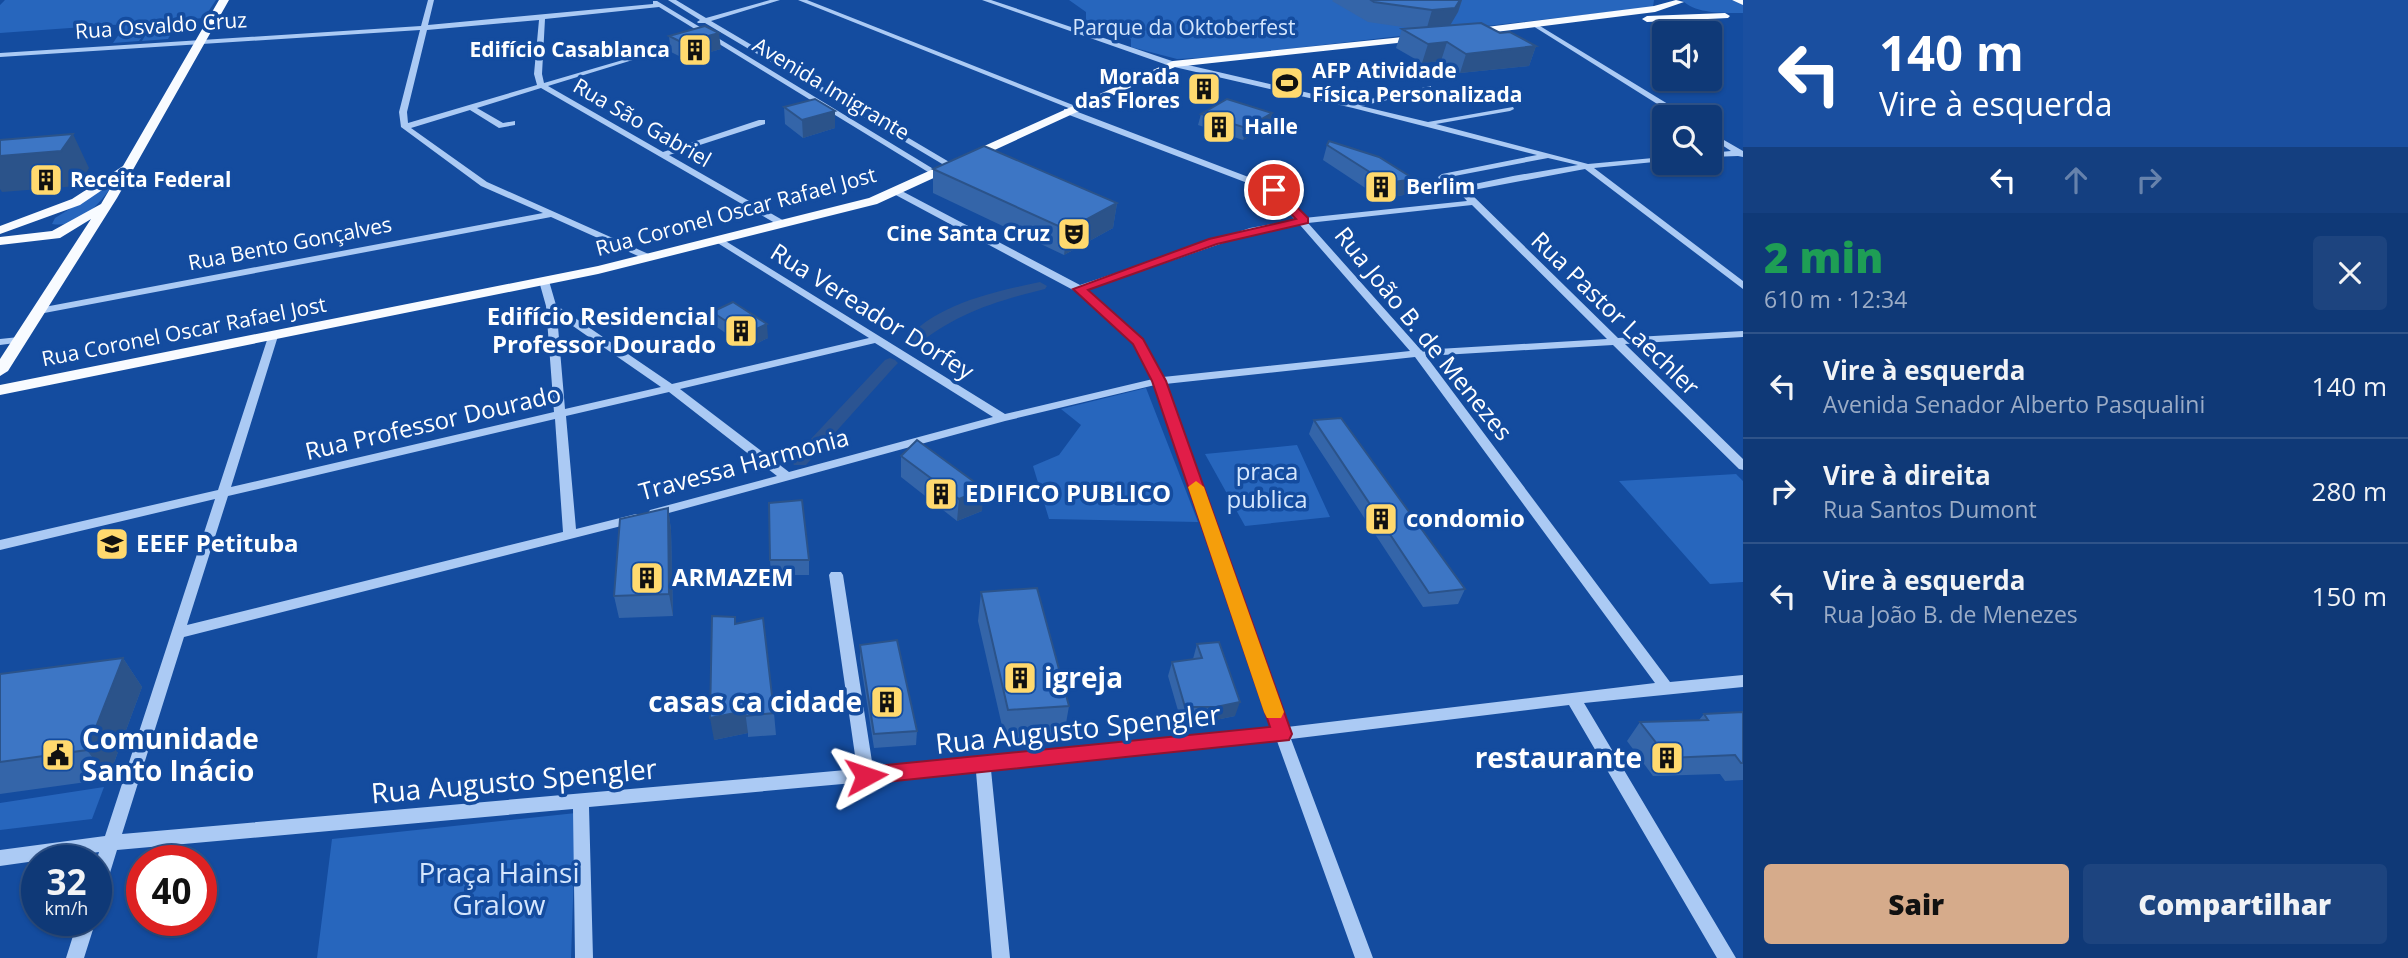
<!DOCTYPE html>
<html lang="pt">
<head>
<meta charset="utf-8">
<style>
	:root { --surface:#0f3977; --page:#1d447f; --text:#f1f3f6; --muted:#9bacc6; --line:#2f5389; --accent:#d6ab8b }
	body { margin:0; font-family:"Open Sans",sans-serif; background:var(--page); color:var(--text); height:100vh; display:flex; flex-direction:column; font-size:26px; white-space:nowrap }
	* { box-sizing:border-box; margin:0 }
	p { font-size:23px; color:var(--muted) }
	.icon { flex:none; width:38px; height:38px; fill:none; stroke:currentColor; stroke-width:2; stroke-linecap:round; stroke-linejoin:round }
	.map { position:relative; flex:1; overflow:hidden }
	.drawer { display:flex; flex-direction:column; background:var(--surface); width:665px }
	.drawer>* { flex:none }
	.top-card { background:#1a4fa0; color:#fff; overflow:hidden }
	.tools { position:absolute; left:1652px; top:21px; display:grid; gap:14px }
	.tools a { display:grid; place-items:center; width:70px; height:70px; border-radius:7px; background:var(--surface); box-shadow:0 2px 5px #0004,0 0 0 2px var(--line); font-size:35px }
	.speed { position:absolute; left:21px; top:845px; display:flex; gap:14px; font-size:35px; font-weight:700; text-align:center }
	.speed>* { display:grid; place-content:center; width:91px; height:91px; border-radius:50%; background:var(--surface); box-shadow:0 2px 5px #0004,0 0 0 2px var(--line); line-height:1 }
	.speed small { font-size:18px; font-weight:400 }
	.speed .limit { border:10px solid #d22; background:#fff; color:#111 }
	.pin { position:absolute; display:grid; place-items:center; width:60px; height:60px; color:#fff; margin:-30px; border:4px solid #fff; border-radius:50%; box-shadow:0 2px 7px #0007 }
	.me { position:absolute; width:77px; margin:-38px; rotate:85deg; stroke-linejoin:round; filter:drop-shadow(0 0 5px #0008) }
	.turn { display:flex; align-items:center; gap:24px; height:147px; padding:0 21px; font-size:32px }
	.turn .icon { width:91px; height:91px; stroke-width:2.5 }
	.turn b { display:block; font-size:49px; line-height:60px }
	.lanes { display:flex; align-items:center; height:66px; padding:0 21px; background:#0003; justify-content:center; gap:35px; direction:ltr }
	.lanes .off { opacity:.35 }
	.round { display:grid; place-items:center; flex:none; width:74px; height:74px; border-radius:7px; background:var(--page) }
	.summary { display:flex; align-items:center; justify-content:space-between; height:119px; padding:0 21px }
	h1 { font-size:42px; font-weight:800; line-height:52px; color:#1e9e55 }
	.button { display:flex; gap:14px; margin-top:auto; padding:14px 21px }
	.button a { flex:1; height:80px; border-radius:7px; background:var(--accent); color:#111; font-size:28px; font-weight:800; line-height:80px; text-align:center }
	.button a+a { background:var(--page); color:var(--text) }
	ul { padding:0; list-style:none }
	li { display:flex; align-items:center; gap:21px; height:105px; padding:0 21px; border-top:2px solid var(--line) }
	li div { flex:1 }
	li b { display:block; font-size:26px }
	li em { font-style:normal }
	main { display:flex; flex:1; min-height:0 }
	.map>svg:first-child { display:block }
	.green { fill:#2766bd }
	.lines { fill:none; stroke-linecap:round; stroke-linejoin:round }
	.canal { fill:#2b5492; fill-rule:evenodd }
	.minor { fill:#abcaf4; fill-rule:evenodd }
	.major { fill:#f8fbff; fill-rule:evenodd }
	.wall { fill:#3465a9 }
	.shaded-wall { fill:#2b538a }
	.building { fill:#3d76c5; stroke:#2b538a; stroke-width:2 }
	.route { fill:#e11d48; stroke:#92132f; stroke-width:2 }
	.slow { fill:#f59e0b }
	.labels { text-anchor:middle; stroke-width:7; stroke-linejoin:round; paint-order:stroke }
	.far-street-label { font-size:21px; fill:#fff; stroke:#144c9f }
	.far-park-label { font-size:21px; fill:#d4e6fd; stroke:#144c9f }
	.far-poi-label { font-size:21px; font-weight:bold; fill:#fff; stroke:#144c9f; text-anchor:start }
	.street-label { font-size:24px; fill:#fff; stroke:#144c9f }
	.poi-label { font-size:24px; font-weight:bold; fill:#fff; stroke:#144c9f; text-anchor:start }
	.park-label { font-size:24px; fill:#d4e6fd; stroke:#144c9f }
	.near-poi-label { font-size:28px; font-weight:bold; fill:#fff; stroke:#144c9f; text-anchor:start }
	.near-street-label { font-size:28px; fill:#fff; stroke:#144c9f }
	.near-park-label { font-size:28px; fill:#d4e6fd; stroke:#144c9f }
</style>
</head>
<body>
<main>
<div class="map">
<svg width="1743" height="958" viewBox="0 0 1743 958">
	<rect width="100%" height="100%" fill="#144c9f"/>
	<path class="green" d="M5 0H216L204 18 179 20 168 39 142 41 153 22 139 41 113 43 126 24 0 33V5Z
		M1069 0H1654L1653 7 1217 57 1177 59 1131 47V39L1086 23V12Z
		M1682 0H1731L1743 3V13C1724 13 1695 14 1682 0Z
		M115 181C102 202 79 229 52 224L55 218Z
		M1146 388 1198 522 1049 519 1033 466 1059 455 1081 425 1061 409Z
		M1297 445 1330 517 1245 526 1205 454Z
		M1736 474 1743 481V582L1710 584 1619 481Z
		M104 787 92 819 0 830V803Z
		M576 813 571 958H317L332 839Z"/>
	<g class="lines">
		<path class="canal" d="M1040 282 1047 286 1045 289C996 301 954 314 915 347L910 349 902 344C934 304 993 292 1040 282Z
			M890 358 895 360 898 363 895 366 806 465H794L791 461 794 457 885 360Z"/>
		<path class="minor" d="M428 0H434L428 25 653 4V1H657L940 173 933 175 659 7 545 19 542 74 544 83 688 41V43L548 86 663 152 759 120H765V124L669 155 786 222V226H780L541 88 477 108 503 123 515 121V125L499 128 470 110 411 128 487 182 653 256V260H647L551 217 39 314 35 313V309L39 308 543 213 481 186 401 127 399 112 420 30 0 57V53L421 26ZM539 20 534 74 537 85 408 123 407 112 427 30Z
			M668 0H676L706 18 770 0H780L711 21 956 166 949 168 705 23H698L697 22 700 20Z
			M798 0H807L1078 107 1071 109Z
			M982 0H991L1175 62 1352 103 1431 86V90L1361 106 1428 122 1513 107 1514 109 1510 111 1436 124 1588 164 1664 157V161L1594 168 1743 281V289L1585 169 1468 191 1618 338 1743 331V337L1625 344 1743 459V470L1739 469 1613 345 1426 356 1670 682 1743 675V687L1584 703 1736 958H1717L1569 705 1291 739 1373 958H1355L1277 741 991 770 1010 958H992L976 772 589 807 593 958H575L573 809 117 850 105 889 102 895 96 897V862L99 852 0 866V850L105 836 215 499 0 550V540L218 490 269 334 273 333 278 336 231 487 554 412 546 306 539 281 544 278 549 281 556 305 672 384 869 338 716 242 714 240 719 237 1005 414 1153 379 1134 344 1075 291 892 193V189H898L1080 285 1250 228 1295 220 1271 192 1064 113V109H1070L1277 188 1304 218 1467 201 1460 193V187L1513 176 1578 165 1548 158 1439 179 1438 177 1442 174 1537 155 1353 108 1170 66ZM1472 205 1607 339 1421 350 1308 223ZM1300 225 1410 351 1163 377 1142 340 1086 290 1255 232ZM557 315 661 387 565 409ZM875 343 993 417 789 472 680 389ZM1415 357 1655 683 1287 727 1165 384ZM1155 385 1272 729 873 768 843 575 841 572H831L829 575 857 769 122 834 184 637 641 521 642 518 641 515 636 514 576 529 566 416 669 392 777 476 650 510 648 513 654 517 1005 421ZM555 419 563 532 187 625 228 496Z
			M1535 23 1686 115 1687 117H1678L1533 26 1532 25Z
			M1710 132 1743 151V157L1738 156 1710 157V153L1731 151 1710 137Z
			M19 337 24 340 23 342 0 345V339Z
			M78 920H96L84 958H66Z"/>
		<path class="major" d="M219 0H229L117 198 8 371 0 376V359L91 219 60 238 0 245V237L52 231 101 204 114 182 80 205 0 234V226L72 199 123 166Z
			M1676 0 1684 2 1655 12 1471 35 1466 32 1471 29 1654 6Z
			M1732 0H1743V5Z
			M1725 13 1730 16 1728 18 1647 22 1642 19 1647 16Z
			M1422 35 1425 36V40L1175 67 877 204 598 274 0 395V385L598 266 869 198 1173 61Z"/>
	</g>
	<path class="wall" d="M1333 0H1462L1458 12 1450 25 1500 33 1536 46 1529 66 1460 73 1441 61 1422 63 1396 48 1402 29 1409 28 1368 22 1332 1Z
		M669 36 721 49 685 59 671 52Z
		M784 107 835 128 803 138 785 124Z
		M1272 113 1270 125 1243 140 1198 125 1201 114Z
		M1327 145 1414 179 1409 194 1382 199 1323 160Z
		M933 169 1117 203 1113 228 1064 255 933 193Z
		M712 312 768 338 747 348 714 325Z
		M1314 420 1465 589 1458 604 1423 607 1309 434Z
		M901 456 982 511 957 521 901 477Z
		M668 508 671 530 673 616 619 618 614 596Z
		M770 560H809V575H771Z
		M981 592 1069 706 1064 735 1005 739 978 621Z
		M736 623 774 713 776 735 748 737V733L714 740Z
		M1197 644 1235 716 1211 721H1181L1168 676 1172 662 1193 659Z
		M860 645 917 731 916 745 874 748 860 659Z
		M123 658 142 687 108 779 0 794V674Z
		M1743 712V780L1725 781 1720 774 1653 776 1627 741 1640 722 1699 720 1704 714Z"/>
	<path class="shaded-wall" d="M1460 0H1462L1458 12 1448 29 1426 31 1432 10Z
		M719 33 721 49 685 59 683 43Z
		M1447 42 1441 61 1422 63 1428 44Z
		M1536 46 1529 66 1460 73 1466 54Z
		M835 111V128L803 138 802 120Z
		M1272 113 1270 125 1243 140 1246 128Z
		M73 134 89 168 78 186 2 192 0 189V156Z
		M1414 179 1409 194 1382 199 1387 183Z
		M1117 203 1113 228 1064 255 1067 230Z
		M767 324 768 338 747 348 746 334Z
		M984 489 982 511 957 521 959 499Z
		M668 508 671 530 673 616 669 594Z
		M123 658 142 687 108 779 87 750Z
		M1240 702 1235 716 1211 721 1216 707Z
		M745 711 748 733 714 740 710 718Z"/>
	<path class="building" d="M1371 0H1460L1455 8 1432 10 1374 2Z
		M1481 23 1500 33 1510 32 1536 46 1466 54 1447 42 1428 44 1402 29Z
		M705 26 719 33 683 43 669 36Z
		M815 99 835 111 802 120 784 107Z
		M1227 99 1272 113 1246 128 1201 114Z
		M73 134 61 151 0 156V140Z
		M1329 141 1379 157 1414 179 1387 183 1327 145Z
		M984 146 1117 203 1067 230 933 169Z
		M733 302 767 324 746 334 712 312Z
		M1341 418 1465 589 1429 593 1314 420Z
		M917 440 984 489 959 499 901 456Z
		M802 500 809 560H770L769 503Z
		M668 508 669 594 614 596 620 519Z
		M1037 588 1069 706 1008 710 981 592Z
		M712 616 735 617V624L763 618 774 713 746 716 745 711 710 718Z
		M897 640 917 731 874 734 860 645Z
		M1219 642 1240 702 1216 707H1185L1172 662 1202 658 1197 644Z
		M123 658 87 750 0 762V674Z
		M1743 712V763H1741L1735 755 1668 758 1640 722 1708 720 1704 714Z"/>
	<path class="route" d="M1270 188H1278L1308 218V223L1217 244 1088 290 1143 339 1166 381 1292 734 1289 740 866 784 859 782 856 776 859 769 866 767 1270 727 1152 381 1133 344 1073 289 1209 239 1296 219 1270 193Z"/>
	<path class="slow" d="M1196 481 1204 487 1284 712 1281 718H1267L1264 712 1188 487Z"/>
	<defs>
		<symbol id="building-square" viewBox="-11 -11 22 22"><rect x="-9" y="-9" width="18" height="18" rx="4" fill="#ffd96e" stroke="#144c9f"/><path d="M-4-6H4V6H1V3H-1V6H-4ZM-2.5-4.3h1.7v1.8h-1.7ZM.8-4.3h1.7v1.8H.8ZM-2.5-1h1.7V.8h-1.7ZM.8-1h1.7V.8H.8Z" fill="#111"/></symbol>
		<symbol id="stadium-square" viewBox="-11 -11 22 22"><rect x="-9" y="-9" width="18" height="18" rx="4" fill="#ffd96e" stroke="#144c9f"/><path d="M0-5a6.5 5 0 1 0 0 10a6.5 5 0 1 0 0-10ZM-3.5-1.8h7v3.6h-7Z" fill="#111"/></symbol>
		<symbol id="theatre-square" viewBox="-11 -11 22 22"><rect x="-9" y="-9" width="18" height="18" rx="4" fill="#ffd96e" stroke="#144c9f"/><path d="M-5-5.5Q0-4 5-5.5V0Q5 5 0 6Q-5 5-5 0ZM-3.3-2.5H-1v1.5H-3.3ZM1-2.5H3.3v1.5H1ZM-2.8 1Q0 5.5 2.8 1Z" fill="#111"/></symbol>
		<symbol id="school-square" viewBox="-11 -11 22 22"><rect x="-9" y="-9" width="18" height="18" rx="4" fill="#ffd96e" stroke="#144c9f"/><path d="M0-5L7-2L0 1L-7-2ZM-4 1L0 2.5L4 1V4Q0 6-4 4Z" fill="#111"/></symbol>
		<symbol id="civic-square" viewBox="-11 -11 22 22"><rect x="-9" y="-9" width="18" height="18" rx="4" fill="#ffd96e" stroke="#144c9f"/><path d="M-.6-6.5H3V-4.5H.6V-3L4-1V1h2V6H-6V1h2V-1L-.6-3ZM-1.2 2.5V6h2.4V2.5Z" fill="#111"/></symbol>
	</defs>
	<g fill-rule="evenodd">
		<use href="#building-square" x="676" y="31" width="38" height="38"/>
		<use href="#stadium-square" x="1268" y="64" width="38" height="38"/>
		<use href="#building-square" x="1185" y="70" width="38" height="38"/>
		<use href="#building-square" x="1200" y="108" width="38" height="38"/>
		<use href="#building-square" x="27" y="161" width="38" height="38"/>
		<use href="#building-square" x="1362" y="168" width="38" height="38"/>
		<use href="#theatre-square" x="1055" y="215" width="38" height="38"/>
		<use href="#building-square" x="722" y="312" width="38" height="38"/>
		<use href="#building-square" x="922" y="475" width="38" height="38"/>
		<use href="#building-square" x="1362" y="500" width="38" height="38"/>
		<use href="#school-square" x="93" y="525" width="38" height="38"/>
		<use href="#building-square" x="628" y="559" width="38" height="38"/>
		<use href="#building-square" x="1001" y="659" width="38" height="38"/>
		<use href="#building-square" x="868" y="683" width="38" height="38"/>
		<use href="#civic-square" x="39" y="736" width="38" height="38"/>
		<use href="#building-square" x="1648" y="739" width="38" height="38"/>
	</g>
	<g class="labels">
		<g class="far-street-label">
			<text transform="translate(161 26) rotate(-4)" y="7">Rua Osvaldo Cruz</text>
			<text transform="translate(831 89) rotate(31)" y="7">Avenida Imigrante</text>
			<text transform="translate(642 123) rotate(30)" y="7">Rua São Gabriel</text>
			<text transform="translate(736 212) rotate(-15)" y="7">Rua Coronel Oscar Rafael Jost</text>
			<text transform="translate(290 244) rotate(-11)" y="7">Rua Bento Gonçalves</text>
			<text transform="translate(184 332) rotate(-11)" y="7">Rua Coronel Oscar Rafael Jost</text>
		</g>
		<g class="far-park-label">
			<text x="1184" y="35">Parque da Oktoberfest</text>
		</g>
		<g class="far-poi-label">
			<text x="670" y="57" text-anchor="end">Edifício Casablanca</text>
			<text x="1312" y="78">AFP Atividade<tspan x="1312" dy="24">Física Personalizada</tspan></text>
			<text x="1180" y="84" text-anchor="end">Morada<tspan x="1180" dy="24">das Flores</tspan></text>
			<text x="1244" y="134">Halle</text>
			<text x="70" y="187">Receita Federal</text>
			<text x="1406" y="194">Berlim</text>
			<text x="1050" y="241" text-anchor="end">Cine Santa Cruz</text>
		</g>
		<g class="street-label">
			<text transform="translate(872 312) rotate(32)" y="8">Rua Vereador Dorfey</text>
			<text transform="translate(1615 314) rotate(44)" y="8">Rua Pastor Laechler</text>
			<text transform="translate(1423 334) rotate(51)" y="8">Rua João B. de Menezes</text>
			<text transform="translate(433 423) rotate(-13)" y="8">Rua Professor Dourado</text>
			<text transform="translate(744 465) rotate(-15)" y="8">Travessa Harmonia</text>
		</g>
		<g class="poi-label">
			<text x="716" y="325" text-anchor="end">Edifício Residencial<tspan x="716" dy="28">Professor Dourado</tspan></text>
			<text x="965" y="502">EDIFICO PUBLICO</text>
			<text x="1406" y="527">condomio</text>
			<text x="136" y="552">EEEF Petituba</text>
			<text x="672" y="586">ARMAZEM</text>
		</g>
		<g class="park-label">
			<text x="1267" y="480">praca<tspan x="1267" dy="28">publica</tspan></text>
		</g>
		<g class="near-poi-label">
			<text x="1044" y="688">igreja</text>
			<text x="862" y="712" text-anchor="end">casas ca cidade</text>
			<text x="82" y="749">Comunidade<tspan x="82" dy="32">Santo Inácio</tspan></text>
			<text x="1642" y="768" text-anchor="end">restaurante</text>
		</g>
		<g class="near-street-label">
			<text transform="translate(1078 729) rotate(-6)" y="10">Rua Augusto Spengler</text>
			<text transform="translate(514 781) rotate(-5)" y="10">Rua Augusto Spengler</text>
		</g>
		<g class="near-park-label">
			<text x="499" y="883">Praça Hainsi<tspan x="499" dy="32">Gralow</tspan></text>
		</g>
	</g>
</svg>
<div class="tools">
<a><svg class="icon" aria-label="sound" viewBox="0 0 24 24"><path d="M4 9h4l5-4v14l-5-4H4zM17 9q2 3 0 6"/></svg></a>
<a><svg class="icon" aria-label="search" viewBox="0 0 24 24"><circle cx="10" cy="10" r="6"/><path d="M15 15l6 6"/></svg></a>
</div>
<div class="speed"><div>32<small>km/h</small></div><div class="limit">40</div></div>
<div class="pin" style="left:1274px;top:190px;background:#d93025"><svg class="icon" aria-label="arrive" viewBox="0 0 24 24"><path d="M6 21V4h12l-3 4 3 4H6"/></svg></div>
<svg class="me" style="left:866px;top:776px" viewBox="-20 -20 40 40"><path d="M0-17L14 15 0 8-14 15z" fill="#e11d48" stroke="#fff" stroke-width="4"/></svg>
</div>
<section class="drawer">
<div class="top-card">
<div class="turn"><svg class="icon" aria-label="left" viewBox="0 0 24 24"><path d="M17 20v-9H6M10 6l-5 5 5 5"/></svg><div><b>140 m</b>Vire à esquerda</div></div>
<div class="lanes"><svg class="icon" aria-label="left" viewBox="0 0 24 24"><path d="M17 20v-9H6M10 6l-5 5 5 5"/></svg><svg class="icon off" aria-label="ahead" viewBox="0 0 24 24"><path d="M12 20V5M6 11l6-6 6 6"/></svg><svg class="icon off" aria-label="right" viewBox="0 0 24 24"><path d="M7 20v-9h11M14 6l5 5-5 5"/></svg></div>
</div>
<div class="summary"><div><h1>2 min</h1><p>610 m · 12:34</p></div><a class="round"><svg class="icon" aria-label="close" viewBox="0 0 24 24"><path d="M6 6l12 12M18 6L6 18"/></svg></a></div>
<ul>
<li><svg class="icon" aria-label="left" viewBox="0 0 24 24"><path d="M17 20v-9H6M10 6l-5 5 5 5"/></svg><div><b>Vire à esquerda</b><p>Avenida Senador Alberto Pasqualini</p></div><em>140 m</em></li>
<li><svg class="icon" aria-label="right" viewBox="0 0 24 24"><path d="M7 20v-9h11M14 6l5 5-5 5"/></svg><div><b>Vire à direita</b><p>Rua Santos Dumont</p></div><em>280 m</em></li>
<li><svg class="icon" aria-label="left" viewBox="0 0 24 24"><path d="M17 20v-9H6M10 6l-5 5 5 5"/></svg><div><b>Vire à esquerda</b><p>Rua João B. de Menezes</p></div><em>150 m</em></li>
</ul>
<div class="button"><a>Sair</a><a>Compartilhar</a></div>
</section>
</main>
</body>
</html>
